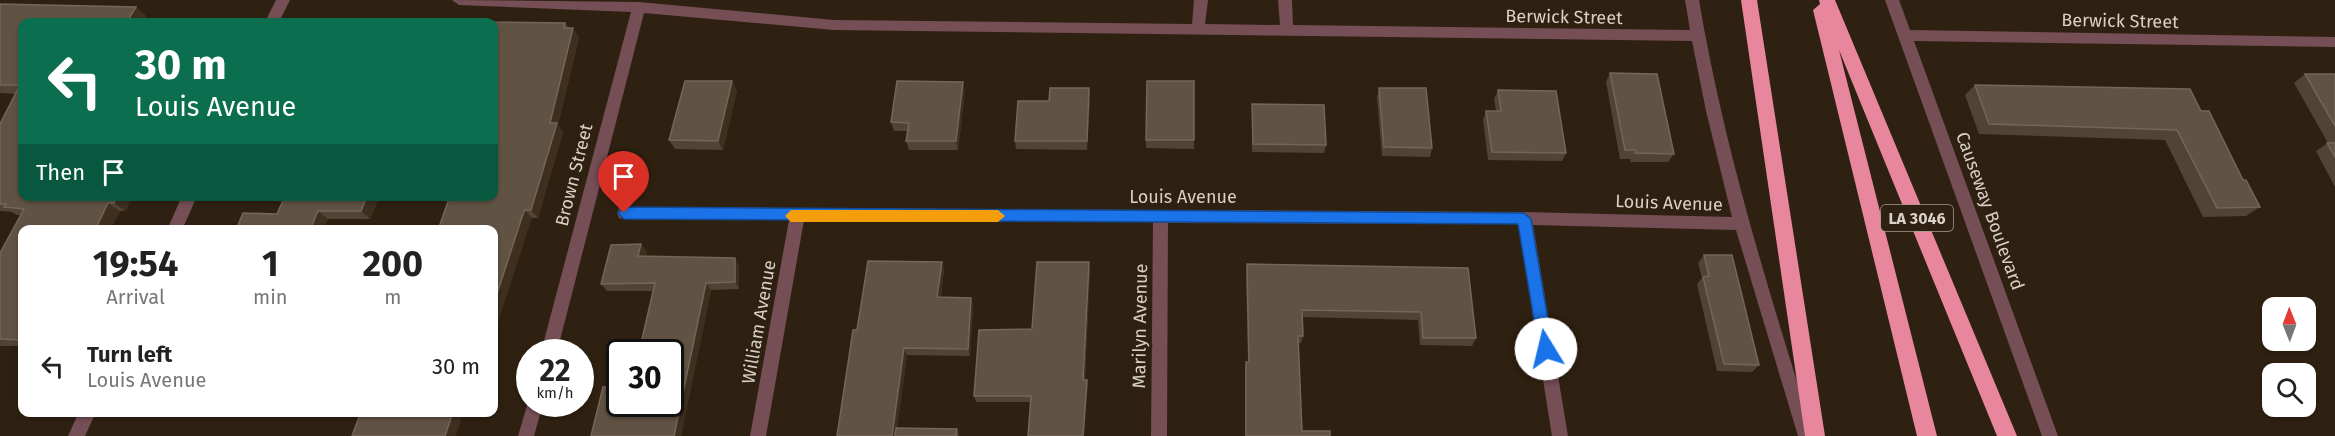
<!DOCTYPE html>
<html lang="en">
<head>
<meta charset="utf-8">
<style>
	:root { --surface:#fff; --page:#f2f2f2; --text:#222; --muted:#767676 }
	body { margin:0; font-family:"Fira Sans",sans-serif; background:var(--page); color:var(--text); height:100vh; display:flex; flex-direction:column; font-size:22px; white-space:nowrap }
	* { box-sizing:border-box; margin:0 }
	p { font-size:20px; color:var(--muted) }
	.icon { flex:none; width:33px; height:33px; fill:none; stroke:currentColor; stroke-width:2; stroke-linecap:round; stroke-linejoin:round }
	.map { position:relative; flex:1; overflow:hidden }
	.drawer { position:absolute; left:18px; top:225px; width:480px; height:192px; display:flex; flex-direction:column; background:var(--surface); border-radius:12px; box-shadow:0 2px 4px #0004 }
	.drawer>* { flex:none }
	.hud { position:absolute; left:18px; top:18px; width:480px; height:183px; border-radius:12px; box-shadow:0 2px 4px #0004; background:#0b6e4f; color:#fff; overflow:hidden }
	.needle { width:39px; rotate:359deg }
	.fabs { position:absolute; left:2262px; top:297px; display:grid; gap:12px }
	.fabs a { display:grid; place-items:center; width:54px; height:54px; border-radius:12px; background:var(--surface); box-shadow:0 2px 4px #0004; font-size:30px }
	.speed { position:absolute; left:516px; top:339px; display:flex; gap:12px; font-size:30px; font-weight:700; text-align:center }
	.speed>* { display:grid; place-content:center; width:78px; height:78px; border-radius:50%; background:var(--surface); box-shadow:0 2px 4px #0004; line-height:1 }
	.speed small { font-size:15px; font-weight:400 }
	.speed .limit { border:3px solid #111; border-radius:9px; background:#fff; color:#111 }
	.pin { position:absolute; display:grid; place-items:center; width:51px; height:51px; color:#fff; margin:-62px -26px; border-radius:50% 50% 50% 0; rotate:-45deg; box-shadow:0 0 6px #0007 }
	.pin .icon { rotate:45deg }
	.me { position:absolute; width:66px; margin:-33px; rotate:351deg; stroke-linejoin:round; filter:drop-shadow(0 0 4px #0008) }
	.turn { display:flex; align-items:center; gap:21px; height:126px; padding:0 18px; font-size:27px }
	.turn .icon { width:78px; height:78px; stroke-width:2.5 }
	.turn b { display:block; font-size:42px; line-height:51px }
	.then { display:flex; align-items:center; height:57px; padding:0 18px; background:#0003; gap:12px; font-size:22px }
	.eta { display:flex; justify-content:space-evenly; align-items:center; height:102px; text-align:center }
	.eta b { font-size:36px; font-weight:700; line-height:42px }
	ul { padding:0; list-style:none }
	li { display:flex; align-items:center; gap:18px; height:78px; padding:0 18px }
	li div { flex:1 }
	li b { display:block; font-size:22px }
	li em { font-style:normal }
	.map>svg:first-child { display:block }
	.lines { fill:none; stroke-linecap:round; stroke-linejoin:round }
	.minor { fill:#764e56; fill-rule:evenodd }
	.highway { fill:#e7869c; fill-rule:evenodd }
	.wall { fill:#524434 }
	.shaded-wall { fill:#3e2f1f }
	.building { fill:#615344; stroke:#746658; stroke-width:1.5 }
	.route { fill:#1a73e8; stroke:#114b97; stroke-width:1.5 }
	.slow { fill:#f59e0b }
	.labels { text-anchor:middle; stroke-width:6; stroke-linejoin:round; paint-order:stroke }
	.shield { fill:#2f2111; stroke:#a69c90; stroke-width:1.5 }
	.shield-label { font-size:16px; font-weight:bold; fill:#d9d0c6 }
	.street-label { font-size:18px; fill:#d9d0c6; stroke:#2f2111 }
</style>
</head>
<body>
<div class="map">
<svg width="2335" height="436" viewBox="0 0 2335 436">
	<rect width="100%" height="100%" fill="#2f2111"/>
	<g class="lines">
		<path class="minor" d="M276 0H290L279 22H265Z
			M452 0 639 2 834 20 1192 24 1194 0H1208L1205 24 1280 25 1278 0H1292L1293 25 1690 30 1685 0H1699C1724 149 1769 292 1814 436H1798L1736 230 1533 225 1568 436H1552L1518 224 1168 223 1167 436H1151L1153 222 804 220 766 436H750L789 220 624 219 619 218 617 213 619 208 624 207 1524 212 1732 217 1706 111 1692 41 834 30 644 13 557 352H541L631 12 459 5Z
			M1885 0H1899L1910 30 2335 37V47L1914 41 2058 436H2042Z
			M182 196H197L182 230H167Z
			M529 399 530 404H543L534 436H518Z
			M79 412H96L85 436H68Z"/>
		<path class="highway" d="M1741 0H1757L1825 436H1805Z
			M1819 0H1835L2017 436H1997L1839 50 1937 436H1917L1813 10 1820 4Z"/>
	</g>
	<path class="wall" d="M0 4 136 7 146 16 22 196H133L125 211H120L110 230H22V346H0V253L21 215H17L12 212 0 211V124L16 94 0 93Z
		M565 23 569 28 579 37 558 125 563 132 538 218H532L530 222 494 334V230Z
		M1610 73 1674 154 1668 162H1630L1631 159H1620L1606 82Z
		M2305 74H2335V187L2316 151 2328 143 2294 83Z
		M1194 81V149L1146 148V140Z
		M1975 85 2201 111 2260 207 2246 216 2203 217 2165 140 1979 134 1965 95Z
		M1089 88 1090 97 1087 150 1016 149 1015 141 1049 101Z
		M1379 88 1432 148 1430 157 1382 156 1377 97Z
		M737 90 723 150 675 149 669 140Z
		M1498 90 1566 153 1562 161 1488 160 1483 120 1486 111H1496L1494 99Z
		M965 91 958 150H909L906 141 908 131H894L891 122Z
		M1252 104 1326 145 1324 153 1252 152Z
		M285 196H394L392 200H378L370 219H328L323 230H236L277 214Z
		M641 244 647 252 646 256 739 266V289L711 290 681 436H591L670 404 654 291H607L601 284Z
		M1704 255 1759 365 1752 372 1717 371 1697 284 1702 278 1698 263Z
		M1247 264 1468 268 1476 338 1472 346 1420 345 1418 320 1302 317 1303 336 1301 343H1298L1302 431 1330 436H1245V369L1246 362H1248L1246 272Z
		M944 269 941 297 971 298 973 305 970 356 907 355 897 428 957 429 959 436H837L857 330Z
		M1090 269 1085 380H1087L1088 386 1030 402H976L974 396 1032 329Z"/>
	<path class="shaded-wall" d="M136 7 146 16 142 22H127Z
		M573 28 579 37 558 125 563 132 538 218 531 210 550 123Z
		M732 81 737 90 723 150 718 141Z
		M963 82 965 91 958 150 956 141Z
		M1089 88 1090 97 1087 150V141Z
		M118 196H133L125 211 114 203Z
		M367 196H374L378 200 370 219 361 211Z
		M108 203 120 211 110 230H95Z
		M525 210 532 218 494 334V303Z
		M318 211 328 219 323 230H310Z
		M641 244 647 252 644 263 638 256Z
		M735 258 739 266V289L735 282Z
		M942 262 944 269 940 305 937 297Z
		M1089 262 1090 269 1084 386 1083 380Z
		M706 283 711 290 681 436H674Z
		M971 298 973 305 970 356 968 349Z
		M904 348 907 355 896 436H892Z
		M1087 380 1088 386 1084 436H1083Z
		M453 412H463L456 436H445Z"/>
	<path class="building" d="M0 4 136 7 127 22H22V196H118L114 203H108L95 230H22V340L0 339V253L24 209 4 207 6 204H0V124L20 85H0Z
		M490 22 565 23 564 28H573L550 123H557L531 210H525L523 214 494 303V230H438L450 196H494V22Z
		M1610 73 1657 74 1674 154 1635 153 1636 150H1625Z
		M2305 74H2335V126Z
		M685 81H732L718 141 669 140Z
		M897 81 963 82 956 141H906L909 123 891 122Z
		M1147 81H1194V140H1146Z
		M1975 85 2190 89 2201 111H2209L2243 180H2246L2260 207 2217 208 2177 130 1989 124Z
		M1050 88H1089L1087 141H1015L1018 101H1049Z
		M1379 88H1426L1432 148 1384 147Z
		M1498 90 1556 91 1566 153 1492 152 1486 111H1501Z
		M1252 104 1324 105 1326 145 1253 144Z
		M2327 143H2335V157Z
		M285 196H367L361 211H318L310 230H236L243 213 277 214Z
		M641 244 638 256 735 258V282L706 283 674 436H591L603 387 620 386V404H670V352H639L655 283 601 284 611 245Z
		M1704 255H1732L1759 365 1724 364 1703 277 1709 276Z
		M868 261 942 262 937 297 971 298 968 349 904 348 892 436H837L853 330H857Z
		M1037 262H1089L1083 380H1087L1083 436H1028L1031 396H974L979 330 1032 329Z
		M1247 264 1468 268 1476 338H1423L1421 312 1302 310 1303 336H1298L1302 431H1330V436H1246V362H1249Z
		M361 412H453L445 436H352Z
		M896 428 957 429 956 436H895Z"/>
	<path class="route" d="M624 207 1524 213 1531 219 1553 349 1546 356 1539 349 1518 224 624 219 618 213Z"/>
	<path class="slow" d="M791 210H998L1005 216 998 222H791L785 216Z"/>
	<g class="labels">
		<rect class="shield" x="1881" y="205" width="72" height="26" rx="4.5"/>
		<g class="shield-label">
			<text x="1917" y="224">LA 3046</text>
		</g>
		<g class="street-label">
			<text transform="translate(1564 17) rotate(1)" y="6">Berwick Street</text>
			<text transform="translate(2120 21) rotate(1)" y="6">Berwick Street</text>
			<text transform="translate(574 175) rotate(-76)" y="6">Brown Street</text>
			<text x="1183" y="203">Louis Avenue</text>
			<text transform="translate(1669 203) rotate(2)" y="6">Louis Avenue</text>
			<text transform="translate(1990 211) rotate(70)" y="6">Causeway Boulevard</text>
			<text transform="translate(759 322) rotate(-80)" y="6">William Avenue</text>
			<text transform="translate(1140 326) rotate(-89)" y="6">Marilyn Avenue</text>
		</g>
	</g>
</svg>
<div class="fabs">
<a><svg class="needle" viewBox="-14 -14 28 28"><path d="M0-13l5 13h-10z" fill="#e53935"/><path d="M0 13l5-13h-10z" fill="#767676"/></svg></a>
<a><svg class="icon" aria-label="search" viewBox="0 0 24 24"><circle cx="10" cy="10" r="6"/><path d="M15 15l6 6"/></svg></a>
</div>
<div class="speed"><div>22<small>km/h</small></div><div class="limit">30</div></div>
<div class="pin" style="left:624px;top:213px;background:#d93025"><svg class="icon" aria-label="arrive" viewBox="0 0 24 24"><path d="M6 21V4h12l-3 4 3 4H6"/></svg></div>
<svg class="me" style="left:1546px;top:349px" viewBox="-20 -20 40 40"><circle r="19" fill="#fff"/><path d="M0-13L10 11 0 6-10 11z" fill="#1a73e8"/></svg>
<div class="hud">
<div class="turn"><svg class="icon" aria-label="left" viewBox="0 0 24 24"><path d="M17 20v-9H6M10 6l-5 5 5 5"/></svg><div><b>30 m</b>Louis Avenue</div></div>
<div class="then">Then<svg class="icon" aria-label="arrive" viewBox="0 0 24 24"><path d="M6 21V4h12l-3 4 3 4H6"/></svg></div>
</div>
<section class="drawer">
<div class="eta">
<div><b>19:54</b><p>Arrival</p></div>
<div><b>1</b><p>min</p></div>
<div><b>200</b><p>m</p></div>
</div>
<ul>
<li><svg class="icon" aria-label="left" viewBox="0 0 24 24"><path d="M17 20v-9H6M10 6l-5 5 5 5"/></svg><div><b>Turn left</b><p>Louis Avenue</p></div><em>30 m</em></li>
</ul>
</section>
</div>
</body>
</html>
